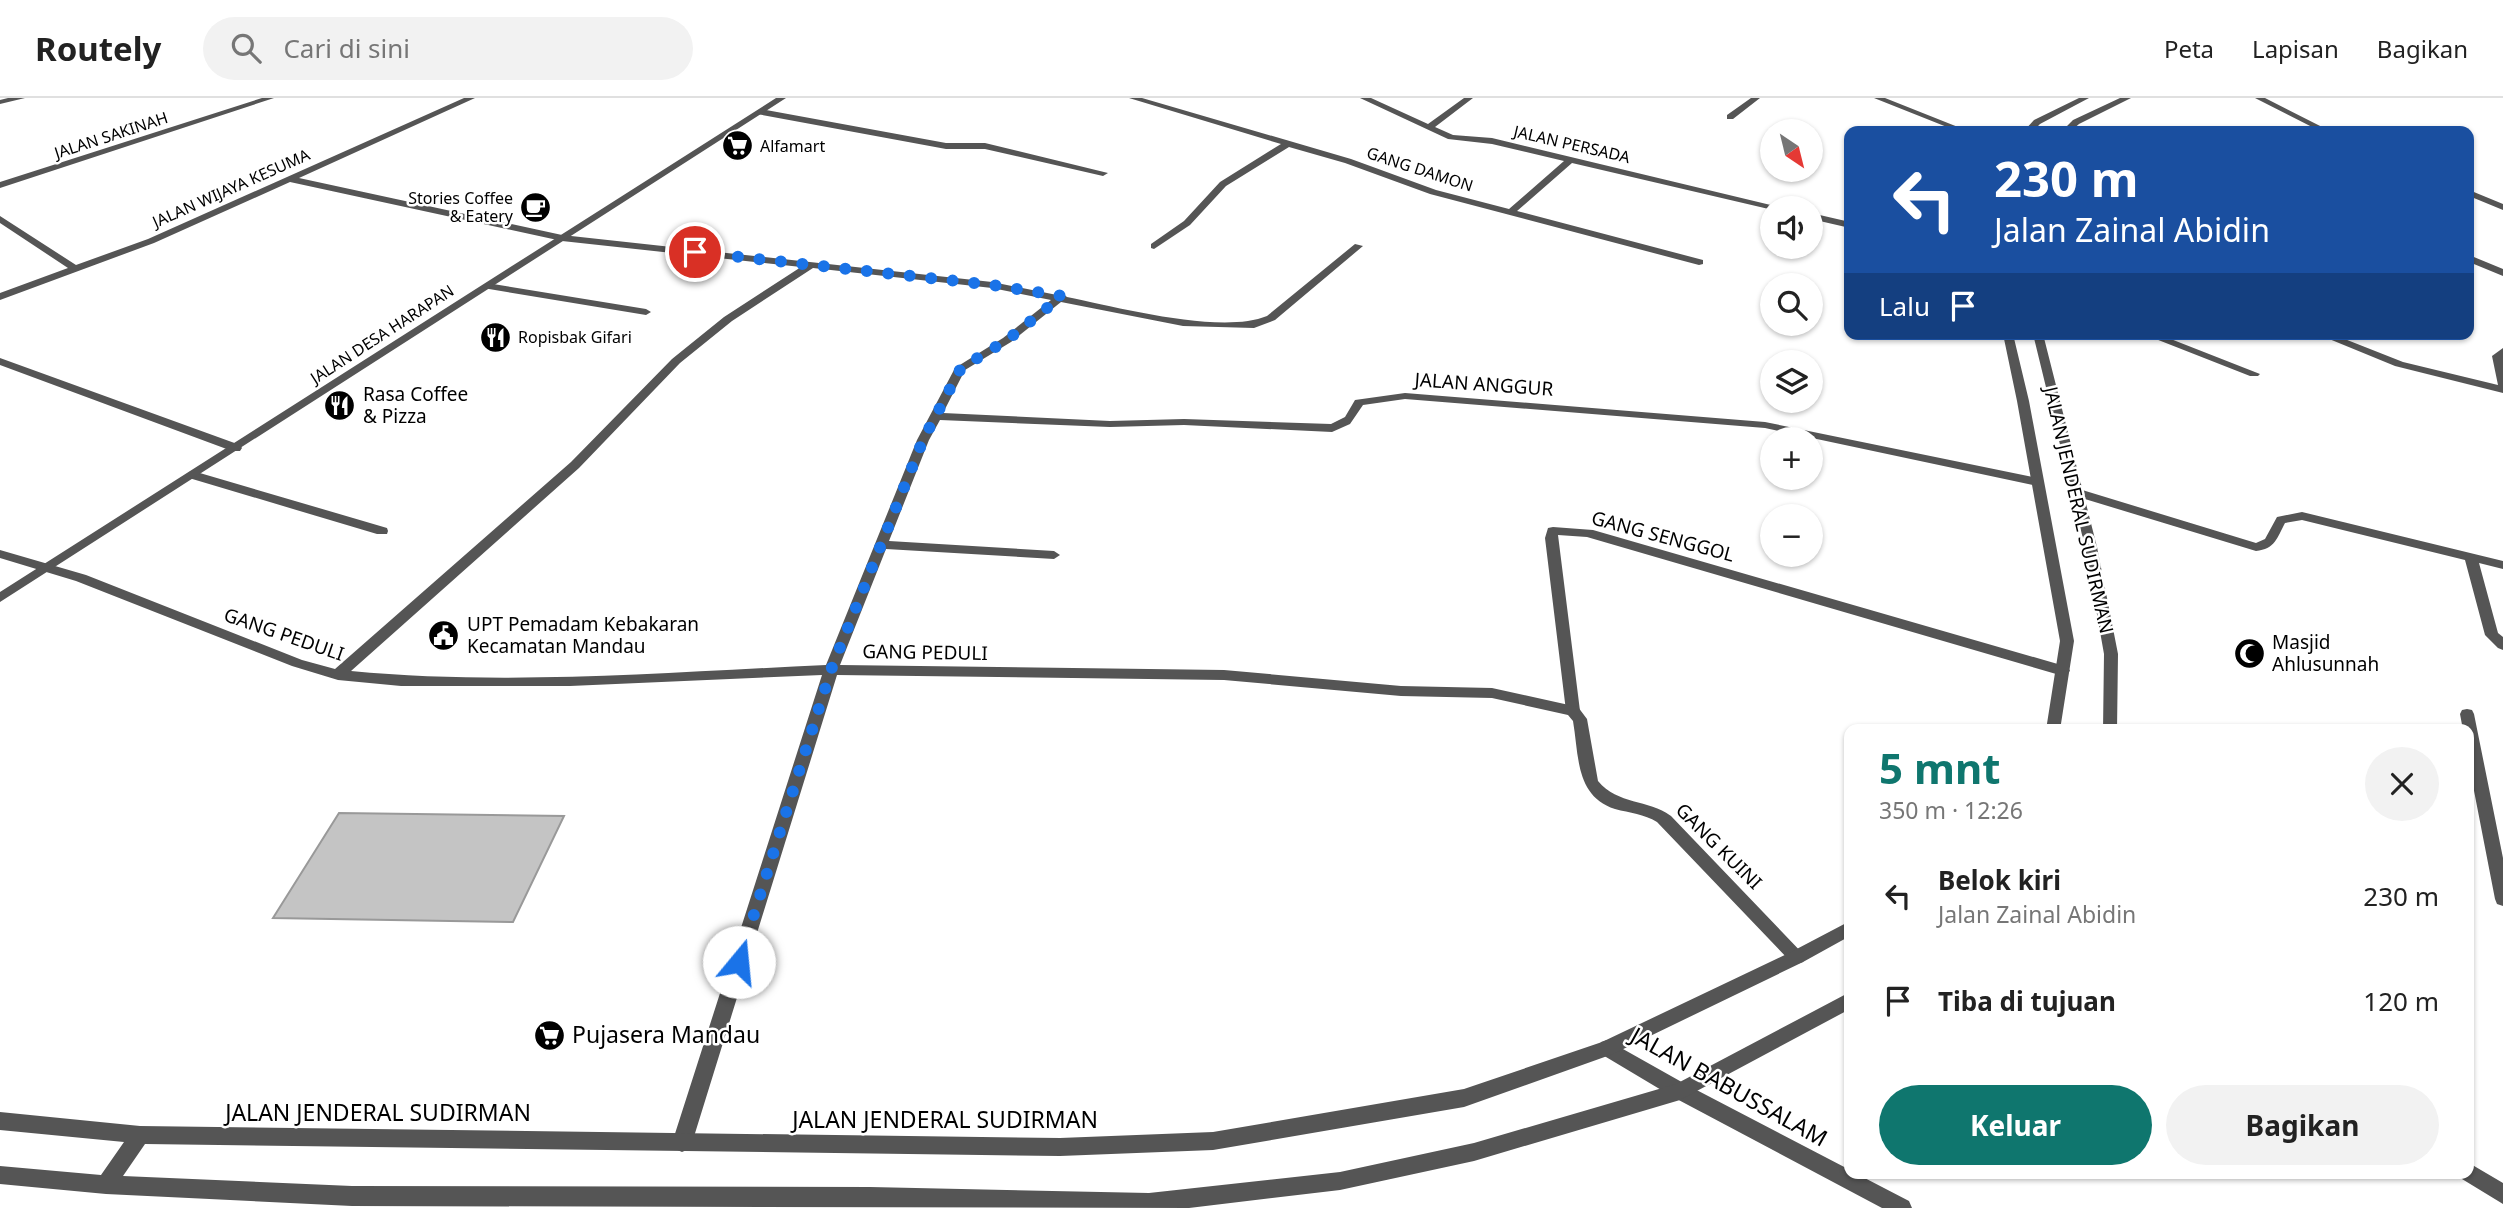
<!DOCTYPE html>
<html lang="id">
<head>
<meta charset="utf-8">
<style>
	:root { --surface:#fff; --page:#f2f2f2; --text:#222; --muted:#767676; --line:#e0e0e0; --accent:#0f766e }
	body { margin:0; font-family:"Noto Sans",sans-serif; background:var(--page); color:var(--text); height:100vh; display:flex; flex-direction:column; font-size:26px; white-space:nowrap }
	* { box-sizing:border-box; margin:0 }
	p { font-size:23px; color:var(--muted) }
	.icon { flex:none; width:38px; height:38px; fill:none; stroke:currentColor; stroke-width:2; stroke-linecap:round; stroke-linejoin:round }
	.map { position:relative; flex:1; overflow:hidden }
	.panel { position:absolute; left:1844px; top:626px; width:630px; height:455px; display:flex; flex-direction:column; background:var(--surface); border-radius:14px; box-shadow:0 2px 5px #0004 }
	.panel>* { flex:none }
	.banner { position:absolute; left:1844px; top:28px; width:630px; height:214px; border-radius:14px; box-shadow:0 2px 5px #0004; background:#1a4fa0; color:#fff; overflow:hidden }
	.needle { width:46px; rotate:145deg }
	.controls { position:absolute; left:1760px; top:21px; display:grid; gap:14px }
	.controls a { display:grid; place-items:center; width:63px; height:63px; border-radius:50%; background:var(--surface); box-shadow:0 2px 5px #0004; font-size:35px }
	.pin { position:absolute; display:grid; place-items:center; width:60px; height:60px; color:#fff; margin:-30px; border:4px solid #fff; border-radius:50%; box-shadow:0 2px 7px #0007 }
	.me { position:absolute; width:77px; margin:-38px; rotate:17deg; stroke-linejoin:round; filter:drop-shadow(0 0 5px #0008) }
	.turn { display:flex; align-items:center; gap:24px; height:147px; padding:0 35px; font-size:32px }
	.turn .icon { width:91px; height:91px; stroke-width:2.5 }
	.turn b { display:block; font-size:49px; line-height:60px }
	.then { display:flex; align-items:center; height:66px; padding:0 35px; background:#0003; gap:14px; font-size:26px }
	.round { display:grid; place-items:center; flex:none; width:74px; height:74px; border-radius:37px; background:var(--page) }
	.summary { display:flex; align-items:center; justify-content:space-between; height:119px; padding:0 35px }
	h1 { font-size:42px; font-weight:700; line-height:52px; color:var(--accent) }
	.cta { display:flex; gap:14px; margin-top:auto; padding:14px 35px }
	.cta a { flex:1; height:80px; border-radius:42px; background:var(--accent); color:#fff; font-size:28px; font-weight:700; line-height:80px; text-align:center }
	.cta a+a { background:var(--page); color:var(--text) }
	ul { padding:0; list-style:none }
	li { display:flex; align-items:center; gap:21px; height:105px; padding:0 35px }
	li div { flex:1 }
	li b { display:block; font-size:26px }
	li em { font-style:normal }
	header { display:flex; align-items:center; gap:42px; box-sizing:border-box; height:98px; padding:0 35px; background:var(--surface); border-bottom:2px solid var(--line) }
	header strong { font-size:33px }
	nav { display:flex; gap:38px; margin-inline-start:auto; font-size:24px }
	.search { width:490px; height:63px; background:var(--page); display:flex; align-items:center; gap:18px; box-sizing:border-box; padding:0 24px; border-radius:38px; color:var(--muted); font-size:26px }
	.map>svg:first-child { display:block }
	.building { fill:#c4c4c4; stroke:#999; stroke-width:2 }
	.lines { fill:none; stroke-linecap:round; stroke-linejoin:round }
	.service { fill:#555; fill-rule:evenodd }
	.minor { fill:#555; fill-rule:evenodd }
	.tertiary { fill:#555; fill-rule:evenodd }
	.route { stroke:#1a73e8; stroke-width:12; stroke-dasharray:0 21.6 }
	.labels { text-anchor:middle; stroke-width:5; stroke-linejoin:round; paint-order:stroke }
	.far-street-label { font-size:16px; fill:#000; stroke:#fff }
	.far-poi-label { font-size:16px; fill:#000; stroke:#fff; text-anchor:start }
	.street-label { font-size:19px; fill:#000; stroke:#fff }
	.poi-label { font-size:19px; fill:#000; stroke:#fff; text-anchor:start }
	.near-poi-label { font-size:23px; fill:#000; stroke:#fff; text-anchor:start }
	.near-street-label { font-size:23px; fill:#000; stroke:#fff }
</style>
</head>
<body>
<header>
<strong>Routely</strong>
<div class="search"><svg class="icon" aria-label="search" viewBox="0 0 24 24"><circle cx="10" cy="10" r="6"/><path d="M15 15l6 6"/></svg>Cari di sini</div>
<nav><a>Peta</a><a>Lapisan</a><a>Bagikan</a></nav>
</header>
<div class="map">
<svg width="2503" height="1110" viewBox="0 0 2503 1110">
	<rect width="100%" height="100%" fill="#fff"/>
	<path class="building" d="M339 715 564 718 513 824 273 820Z"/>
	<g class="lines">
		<path class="service" d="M487 185 646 211 651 214 646 217 483 190 482 188Z
			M1553 429 1593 432 2068 569 2070 573 2063 578 1587 439 1558 437 1580 613 1578 617H1568L1566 613 1545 440 1548 430Z"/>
		<path class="minor" d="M8 0H25L0 6V2Z
			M262 0H274L0 90V84Z
			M464 0H475L299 80 562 137 992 184 1057 197 1062 195 1067 199C1117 209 1221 237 1267 218L1355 146 1363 148 1275 222 1254 230 1183 228 1061 204 1011 244 965 272 943 315 1110 323 1184 321 1331 326 1345 319 1355 302 1405 295 1765 324 2038 380 2044 384 2038 388 1765 330 1405 301 1363 307 1350 326 1332 334 1184 327 1110 329 940 322 929 342 889 443 1054 453 1060 457 1054 461 886 451 840 567 1224 572 1401 588 1492 590 1578 609 1587 621 1598 683C1618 707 1648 701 1671 718L1806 859 1803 864 1797 866 1791 864 1657 724C1644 716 1630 715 1615 711 1575 698 1579 657 1573 623L1568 617 1492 600 1401 598 1224 582 837 577 692 1045 689 1051 682 1054 675 1051 672 1045 822 577 570 588H401L338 582 292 568 76 483 0 460V452L86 477 302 562 335 571 571 364 672 261 724 219 801 169 562 143 290 84 154 145 0 202V195L68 170 0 125V118L76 167 148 141ZM813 170 992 190 1051 202 1003 240 955 270 917 342 826 567C670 574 507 588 351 573L579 370 680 265 732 223Z
			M1129 0H1142L1351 61 1436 92 1509 111 1564 63 1492 46 1448 41 1360 0H1371L1428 26 1464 0H1473L1435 29 1453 37 1492 40 1783 110 1773 112 1572 65 1517 113 1703 162V166L1699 167 1430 96 1345 65 1289 49 1226 88 1190 127 1154 151 1151 150V146L1184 123 1220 84 1281 46Z
			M1751 0H1760L1733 21H1727V17Z
			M1874 0H1885L1968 33H1957Z
			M2255 0H2265L2330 33H2320Z
			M760 11 946 45H985L1108 75 1103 78 985 51H946L757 16 756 14Z
			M2070 27 2083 31 2084 33 2067 32 2066 30Z
			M2469 92 2503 106V112L2469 98Z
			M1811 115 1850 124V130L1811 121Z
			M2469 157 2503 171V178L2469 164Z
			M2143 236H2158L2260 276 2258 278H2250Z
			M2317 236H2332L2403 264 2498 287 2492 258 2503 250V295L2395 268Z
			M0 260 240 347 242 350 240 353H232L0 267Z
			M193 373 387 430 388 433 387 436H377L189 380 187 377 189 374Z
			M2079 391 2256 445 2265 441 2277 419 2302 414 2503 463V471L2479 465 2498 535 2503 539V552L2498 550 2485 537 2465 462 2302 422 2285 425C2277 440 2275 451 2256 453L2075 398 2073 395Z
			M2467 611 2472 612 2474 616 2503 760V808L2497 806 2495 801 2469 667V632H2463L2460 616 2462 612Z
			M1607 942 1687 987 1850 1072V1076H1857L1909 1103 1912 1110H1882L1673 999 1601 956 1598 950 1601 944Z
			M2469 1065 2503 1085V1106L2462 1081 2460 1076H2469Z"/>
		<path class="tertiary" d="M776 0H786L0 504V494Z
			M2079 0H2089L2040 26 2033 33H2024L2034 22Z
			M2120 0H2131L2079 26 2071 33H2062L2073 22Z
			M2003 236H2013L2029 303 2074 543 2060 632H2046L2060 543 2017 303Z
			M2033 236H2043L2097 449 2118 556 2117 632H2103L2104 556 2085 449Z
			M1850 823V838L1803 864 1613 956 1464 1009 1213 1052 1060 1058 145 1046 123 1078 352 1088 870 1089 1149 1095 1340 1074 1474 1045 1676 986 1850 894V911L1680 1002 1474 1063 1340 1092 1189 1110 352 1108 106 1096 0 1086V1068L101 1077 124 1044 0 1032V1014L140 1028 1060 1040 1213 1034 1464 991 1602 944 1791 854Z"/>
	</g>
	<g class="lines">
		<path class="route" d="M695 154 992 187 1062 198 1007 242 961 270 923 342 831 572 739 864"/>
	</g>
	<defs>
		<symbol id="supermarket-disc" viewBox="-11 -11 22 22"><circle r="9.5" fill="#000" stroke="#fff"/><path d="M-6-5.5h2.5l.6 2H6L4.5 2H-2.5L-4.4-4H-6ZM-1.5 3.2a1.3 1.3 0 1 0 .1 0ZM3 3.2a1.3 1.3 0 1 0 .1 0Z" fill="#fff"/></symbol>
		<symbol id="cafe-disc" viewBox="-11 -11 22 22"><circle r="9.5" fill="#000" stroke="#fff"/><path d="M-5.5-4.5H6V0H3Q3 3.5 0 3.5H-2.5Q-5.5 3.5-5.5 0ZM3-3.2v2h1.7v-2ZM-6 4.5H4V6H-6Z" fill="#fff"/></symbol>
		<symbol id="restaurant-disc" viewBox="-11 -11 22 22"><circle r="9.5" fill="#000" stroke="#fff"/><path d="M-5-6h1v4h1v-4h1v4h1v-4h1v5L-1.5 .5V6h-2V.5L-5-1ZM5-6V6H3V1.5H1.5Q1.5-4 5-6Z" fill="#fff"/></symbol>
		<symbol id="civic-disc" viewBox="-11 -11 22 22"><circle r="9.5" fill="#000" stroke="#fff"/><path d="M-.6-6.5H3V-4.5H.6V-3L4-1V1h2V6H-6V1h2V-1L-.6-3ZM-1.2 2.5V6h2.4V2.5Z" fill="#fff"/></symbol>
		<symbol id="mosque-disc" viewBox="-11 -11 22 22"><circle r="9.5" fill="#000" stroke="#fff"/><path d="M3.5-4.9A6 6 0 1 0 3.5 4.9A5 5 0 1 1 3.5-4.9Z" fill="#fff"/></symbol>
	</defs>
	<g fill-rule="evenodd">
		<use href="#supermarket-disc" x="720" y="30" width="35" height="35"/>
		<use href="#cafe-disc" x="518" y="92" width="35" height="35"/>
		<use href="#restaurant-disc" x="478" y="222" width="35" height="35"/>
		<use href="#restaurant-disc" x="322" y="290" width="35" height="35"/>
		<use href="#civic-disc" x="426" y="520" width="35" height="35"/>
		<use href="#mosque-disc" x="2232" y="538" width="35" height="35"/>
		<use href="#supermarket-disc" x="532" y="920" width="35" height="35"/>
	</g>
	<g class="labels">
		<g class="far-street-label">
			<text transform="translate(111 37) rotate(-18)" y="6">JALAN SAKINAH</text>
			<text transform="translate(1572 46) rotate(13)" y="6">JALAN PERSADA</text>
			<text transform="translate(1420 71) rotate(18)" y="6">GANG DAMON</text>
			<text transform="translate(231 90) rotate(-24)" y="6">JALAN WIJAYA KESUMA</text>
			<text transform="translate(382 236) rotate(-33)" y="6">JALAN DESA HARAPAN</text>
		</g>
		<g class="far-poi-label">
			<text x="760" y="54">Alfamart</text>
			<text x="513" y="106" text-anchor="end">Stories Coffee<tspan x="513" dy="18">&amp; Eatery</tspan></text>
			<text x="518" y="245">Ropisbak Gifari</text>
		</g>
		<g class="street-label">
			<text transform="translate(1484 286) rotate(4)" y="7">JALAN ANGGUR</text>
			<text transform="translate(2079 412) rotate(77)" y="7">JALAN JENDERAL SUDIRMAN</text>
			<text transform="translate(1663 438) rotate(15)" y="7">GANG SENGGOL</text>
			<text transform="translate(284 536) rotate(19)" y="7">GANG PEDULI</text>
			<text transform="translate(925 554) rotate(1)" y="7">GANG PEDULI</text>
			<text transform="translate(1719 748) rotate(45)" y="7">GANG KUINI</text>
		</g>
		<g class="poi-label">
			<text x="363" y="303">Rasa Coffee<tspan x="363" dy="22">&amp; Pizza</tspan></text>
			<text x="467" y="533">UPT Pemadam Kebakaran<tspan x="467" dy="22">Kecamatan Mandau</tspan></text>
			<text x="2272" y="551">Masjid<tspan x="2272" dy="22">Ahlusunnah</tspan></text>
		</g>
		<g class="near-poi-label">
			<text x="572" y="945">Pujasera Mandau</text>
		</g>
		<g class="near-street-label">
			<text transform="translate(1729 989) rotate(29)" y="8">JALAN BABUSSALAM</text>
			<text x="378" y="1023">JALAN JENDERAL SUDIRMAN</text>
			<text x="945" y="1030">JALAN JENDERAL SUDIRMAN</text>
		</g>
	</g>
</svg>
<div class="controls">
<a><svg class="needle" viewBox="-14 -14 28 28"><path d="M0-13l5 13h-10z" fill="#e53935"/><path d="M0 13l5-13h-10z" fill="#767676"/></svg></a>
<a><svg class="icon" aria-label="sound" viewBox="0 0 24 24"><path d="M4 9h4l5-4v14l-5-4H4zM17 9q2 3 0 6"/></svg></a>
<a><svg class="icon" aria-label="search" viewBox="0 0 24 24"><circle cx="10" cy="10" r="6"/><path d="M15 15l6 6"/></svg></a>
<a><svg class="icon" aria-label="layers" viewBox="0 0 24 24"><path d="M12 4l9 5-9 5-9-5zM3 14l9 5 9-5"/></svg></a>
<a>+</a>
<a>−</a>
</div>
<div class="pin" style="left:695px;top:154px;background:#d93025"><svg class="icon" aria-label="arrive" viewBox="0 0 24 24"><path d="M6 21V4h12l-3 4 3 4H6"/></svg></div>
<svg class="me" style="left:739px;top:864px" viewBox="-20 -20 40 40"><circle r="19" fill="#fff"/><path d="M0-13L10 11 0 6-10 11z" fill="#1a73e8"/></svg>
<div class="banner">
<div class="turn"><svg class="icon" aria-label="left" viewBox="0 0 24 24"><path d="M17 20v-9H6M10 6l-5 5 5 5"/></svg><div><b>230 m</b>Jalan Zainal Abidin</div></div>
<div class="then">Lalu<svg class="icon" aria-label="arrive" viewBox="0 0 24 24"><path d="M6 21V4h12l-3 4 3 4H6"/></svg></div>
</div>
<section class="panel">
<div class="summary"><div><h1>5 mnt</h1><p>350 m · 12:26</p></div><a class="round"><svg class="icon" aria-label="close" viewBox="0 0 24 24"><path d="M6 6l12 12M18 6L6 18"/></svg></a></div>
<ul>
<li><svg class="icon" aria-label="left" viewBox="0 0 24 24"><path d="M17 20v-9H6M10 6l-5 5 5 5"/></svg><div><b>Belok kiri</b><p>Jalan Zainal Abidin</p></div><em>230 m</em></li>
<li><svg class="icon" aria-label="arrive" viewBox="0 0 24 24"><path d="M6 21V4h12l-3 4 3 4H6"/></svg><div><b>Tiba di tujuan</b></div><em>120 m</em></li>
</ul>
<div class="cta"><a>Keluar</a><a>Bagikan</a></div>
</section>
</div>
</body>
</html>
